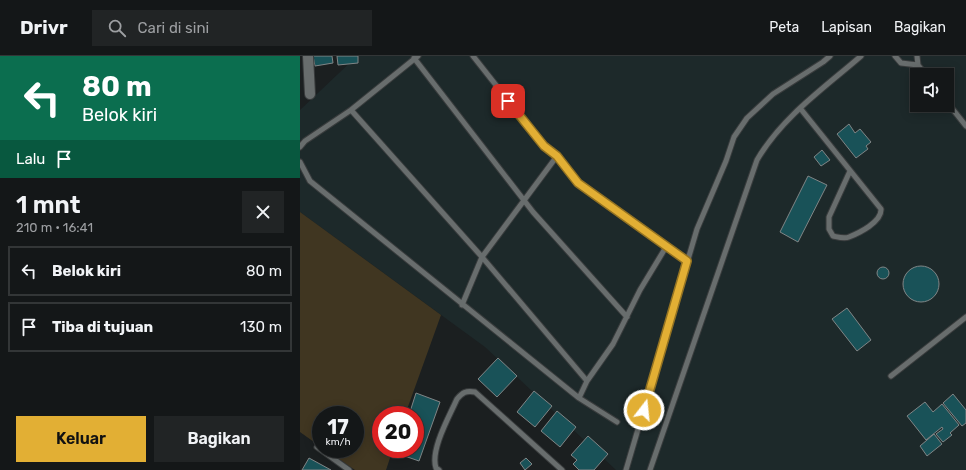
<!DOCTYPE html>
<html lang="id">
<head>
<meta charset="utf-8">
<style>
	:root { --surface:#141718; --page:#212425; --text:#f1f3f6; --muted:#9d9fa2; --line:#333637; --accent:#e2af34 }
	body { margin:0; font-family:Rubik,sans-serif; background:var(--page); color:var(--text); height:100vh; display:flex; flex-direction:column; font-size:15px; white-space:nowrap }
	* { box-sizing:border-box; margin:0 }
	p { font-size:13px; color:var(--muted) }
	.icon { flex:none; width:22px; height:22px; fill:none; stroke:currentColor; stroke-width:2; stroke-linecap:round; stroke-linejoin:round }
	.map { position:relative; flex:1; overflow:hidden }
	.details { display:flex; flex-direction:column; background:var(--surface); width:300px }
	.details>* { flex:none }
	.hud { background:#0b6e4f; color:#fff; overflow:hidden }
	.tools { position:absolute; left:610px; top:12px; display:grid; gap:8px }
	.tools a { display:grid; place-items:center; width:44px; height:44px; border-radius:0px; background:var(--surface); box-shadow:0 2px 10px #0003,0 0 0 1px var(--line); font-size:20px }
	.speed { position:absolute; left:12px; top:350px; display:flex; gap:8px; font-size:20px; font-weight:700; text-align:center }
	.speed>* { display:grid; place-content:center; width:52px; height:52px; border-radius:50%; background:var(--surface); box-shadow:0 2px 10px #0003,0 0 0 1px var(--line); line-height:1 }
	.speed small { font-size:10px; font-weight:400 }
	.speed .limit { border:6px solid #d22; background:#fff; color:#111 }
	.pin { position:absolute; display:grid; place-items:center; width:34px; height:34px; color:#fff; margin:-17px; border-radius:8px; box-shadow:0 2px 6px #0006 }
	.me { position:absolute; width:44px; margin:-22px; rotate:16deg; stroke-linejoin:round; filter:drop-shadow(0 0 3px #0008) }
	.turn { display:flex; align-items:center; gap:14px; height:84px; padding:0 16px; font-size:18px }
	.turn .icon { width:52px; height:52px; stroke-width:2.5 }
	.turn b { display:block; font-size:28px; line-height:34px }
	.then { display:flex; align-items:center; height:38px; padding:0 16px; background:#0003; gap:8px; font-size:15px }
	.round { display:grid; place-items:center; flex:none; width:42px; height:42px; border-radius:0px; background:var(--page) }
	.headline { display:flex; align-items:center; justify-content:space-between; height:68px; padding:0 16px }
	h1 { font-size:24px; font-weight:600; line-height:30px }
	.action { display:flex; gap:8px; margin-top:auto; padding:8px 16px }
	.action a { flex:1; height:46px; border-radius:0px; background:var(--accent); color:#111; font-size:16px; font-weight:600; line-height:46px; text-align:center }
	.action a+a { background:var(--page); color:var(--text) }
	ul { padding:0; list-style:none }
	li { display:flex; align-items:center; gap:12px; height:50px; margin:0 8px 6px; padding:0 8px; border:2px solid var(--line); border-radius:0px }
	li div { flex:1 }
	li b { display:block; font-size:15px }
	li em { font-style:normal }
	header { display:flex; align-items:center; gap:24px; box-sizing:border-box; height:56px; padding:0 20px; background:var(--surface); border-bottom:1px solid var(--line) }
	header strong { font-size:19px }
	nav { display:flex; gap:22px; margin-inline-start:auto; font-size:14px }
	.search { width:280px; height:36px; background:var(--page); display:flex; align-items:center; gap:10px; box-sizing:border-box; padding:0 14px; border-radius:0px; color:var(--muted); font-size:15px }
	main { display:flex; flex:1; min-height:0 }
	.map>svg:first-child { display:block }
	.built { fill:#1d292a; fill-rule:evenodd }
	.green { fill:#403621 }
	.building { fill:#195258; stroke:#808586 }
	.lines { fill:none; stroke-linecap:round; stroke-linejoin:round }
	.service-casing { stroke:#393c3d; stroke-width:7 }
	.minor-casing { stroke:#393c3d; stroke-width:12 }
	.service { stroke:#686d6d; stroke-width:5 }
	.minor { stroke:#686d6d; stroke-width:10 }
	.route-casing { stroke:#937222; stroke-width:10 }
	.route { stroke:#e2af34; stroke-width:7 }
</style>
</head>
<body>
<header>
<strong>Drivr</strong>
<div class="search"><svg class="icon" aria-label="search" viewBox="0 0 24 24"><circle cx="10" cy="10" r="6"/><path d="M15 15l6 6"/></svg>Cari di sini</div>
<nav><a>Peta</a><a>Lapisan</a><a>Bagikan</a></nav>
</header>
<main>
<section class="details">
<div class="hud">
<div class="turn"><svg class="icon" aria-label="left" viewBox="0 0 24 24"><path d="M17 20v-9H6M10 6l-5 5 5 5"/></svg><div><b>80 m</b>Belok kiri</div></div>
<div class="then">Lalu<svg class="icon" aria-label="arrive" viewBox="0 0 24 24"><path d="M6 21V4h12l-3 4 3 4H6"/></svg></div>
</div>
<div class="headline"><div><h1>1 mnt</h1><p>210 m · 16:41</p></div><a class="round"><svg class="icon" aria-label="close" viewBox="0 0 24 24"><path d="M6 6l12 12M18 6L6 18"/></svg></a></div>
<ul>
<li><svg class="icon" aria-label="left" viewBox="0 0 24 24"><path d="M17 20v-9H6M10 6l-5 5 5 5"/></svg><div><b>Belok kiri</b></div><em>80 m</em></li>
<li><svg class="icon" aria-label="arrive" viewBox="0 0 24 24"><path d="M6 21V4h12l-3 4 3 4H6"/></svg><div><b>Tiba di tujuan</b></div><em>130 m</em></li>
</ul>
<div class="action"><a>Keluar</a><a>Bagikan</a></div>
</section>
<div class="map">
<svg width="666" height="414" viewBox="0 0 666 414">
	<rect width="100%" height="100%" fill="#1b1f20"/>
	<path class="built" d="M57 0H666V414H316L185 291 0 156V54ZM617 19H647V49H617Z"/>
	<path class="green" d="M0 156 141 259 105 359H81V393H93L86 414H55L24 393H55V359H21V391L0 376Z"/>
	<path class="building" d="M13 0H32L33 7 15 10Z
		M37 0H58V7L38 9Z
		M549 68 555 77 560 73 571 86 566 90 568 93 556 102 537 78Z
		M522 94 530 104 521 110 514 101Z
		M508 120 527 129 498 186 480 176Z
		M603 228a18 18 0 1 1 36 0a18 18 0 1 1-36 0Z
		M577 217a6 6 0 1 1 12 0a6 6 0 1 1-12 0Z
		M547 252 571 284 557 295 532 263Z
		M198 302 217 320 197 341 178 323Z
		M234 335 252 350 235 371 217 356Z
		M116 337 140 346 119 405 96 397 97 393H115V359H109Z
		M653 338 666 354V367L662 370 643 347Z
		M625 346 633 356 642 348 659 369 650 377 652 379 643 386 636 378 643 373 642 371 626 384 607 360Z
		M257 355 276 371 260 391 241 375Z
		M634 378 642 388 627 400 620 390Z
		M288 380 308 398 294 414H279L273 408 277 404 271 399Z
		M9 402 31 414H2Z
		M226 402 232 408 225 414 220 407Z"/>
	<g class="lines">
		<defs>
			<path id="service" d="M173 0 244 90 257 100 278 127 387 205
				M595 0 601 7 618 9
				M617 0 618 9 626 19
				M114 2 233 156 327 261
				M647 46 666 70
				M500 52 581 153C582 166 559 177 549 181 544 183 538 181 533 180L529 173V161L550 115
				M51 54 182 201 287 325
				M0 91 5 85 51 54 118 0
				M0 106 10 125 279 342 317 366
				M162 249 182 201 257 100
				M591 320 666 261
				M279 342 287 325 313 288 340 234 366 191
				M17 391 49 414
				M139 414 136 412C130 394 149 361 157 343 162 337 166 334 175 336L262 414
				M326 414 397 173 426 105 434 81 447 62 473 38 523 6 530 0
				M350 414 457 104C482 61 524 32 561 0"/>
			<path id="minor" d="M8 0 10 38"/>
		</defs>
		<use href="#service" class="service-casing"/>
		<use href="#minor" class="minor-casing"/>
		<use href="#service" class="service"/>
		<use href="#minor" class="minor"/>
	</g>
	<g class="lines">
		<defs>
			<path id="route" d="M208 45 244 90 257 100 278 127 387 205 344 354"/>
		</defs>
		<use href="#route" class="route-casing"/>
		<use href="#route" class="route"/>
	</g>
</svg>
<div class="tools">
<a><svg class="icon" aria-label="sound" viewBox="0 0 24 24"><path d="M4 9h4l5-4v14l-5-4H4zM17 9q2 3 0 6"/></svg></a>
</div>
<div class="speed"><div>17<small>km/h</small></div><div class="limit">20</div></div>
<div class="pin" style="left:208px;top:45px;background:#d93025"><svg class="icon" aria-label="arrive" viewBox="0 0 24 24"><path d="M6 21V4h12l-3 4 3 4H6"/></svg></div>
<svg class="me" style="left:344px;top:354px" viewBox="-20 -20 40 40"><circle r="17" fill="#e2af34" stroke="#fff" stroke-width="3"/><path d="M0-11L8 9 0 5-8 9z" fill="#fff"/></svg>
</div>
</main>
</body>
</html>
